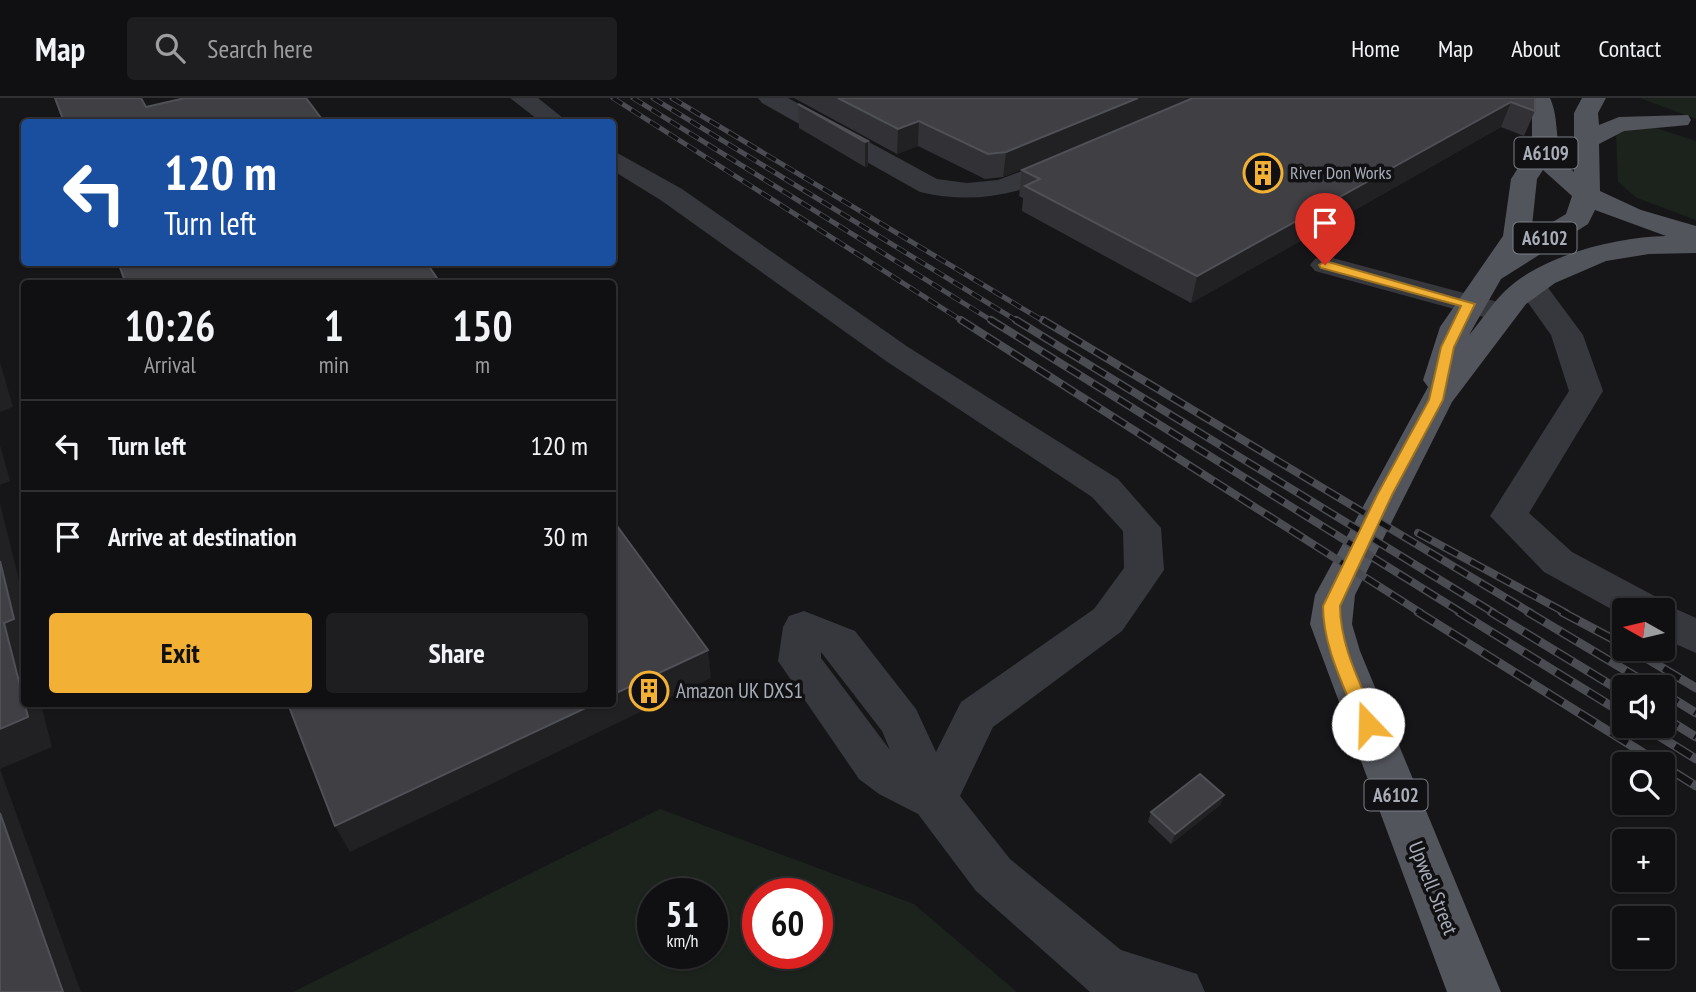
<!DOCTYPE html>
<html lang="en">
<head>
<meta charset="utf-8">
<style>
	:root { --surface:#101012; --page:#1e1e20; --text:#f1f3f6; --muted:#9c9d9f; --line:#303032; --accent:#f2b134 }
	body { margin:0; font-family:"PT Sans Narrow",sans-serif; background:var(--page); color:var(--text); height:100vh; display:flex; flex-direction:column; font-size:26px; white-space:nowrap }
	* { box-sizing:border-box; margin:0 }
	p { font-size:23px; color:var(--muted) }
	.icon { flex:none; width:38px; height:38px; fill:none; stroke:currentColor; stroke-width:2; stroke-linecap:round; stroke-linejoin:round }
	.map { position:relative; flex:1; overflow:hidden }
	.drawer { position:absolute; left:21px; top:182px; width:595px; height:427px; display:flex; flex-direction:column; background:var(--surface); border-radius:7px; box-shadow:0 2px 5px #0004,0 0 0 2px var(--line) }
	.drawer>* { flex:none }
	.guide { position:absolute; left:21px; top:21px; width:595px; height:147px; border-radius:7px; box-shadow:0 2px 5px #0004,0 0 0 2px var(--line); background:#1a4fa0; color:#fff; overflow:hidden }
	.needle { width:46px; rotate:278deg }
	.tools { position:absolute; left:1612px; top:500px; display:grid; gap:14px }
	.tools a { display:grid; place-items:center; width:63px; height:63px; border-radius:7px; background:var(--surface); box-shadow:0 2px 5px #0004,0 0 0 2px var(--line); font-size:35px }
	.speed { position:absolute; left:637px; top:780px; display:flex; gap:14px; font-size:35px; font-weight:700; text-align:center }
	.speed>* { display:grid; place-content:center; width:91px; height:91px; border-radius:50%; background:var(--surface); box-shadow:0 2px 5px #0004,0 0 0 2px var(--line); line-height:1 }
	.speed small { font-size:18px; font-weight:400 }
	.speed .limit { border:10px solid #d22; background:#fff; color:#111 }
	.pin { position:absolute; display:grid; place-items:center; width:60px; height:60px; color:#fff; margin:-72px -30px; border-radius:50% 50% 50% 0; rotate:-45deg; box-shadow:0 0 7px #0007 }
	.pin .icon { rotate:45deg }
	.me { position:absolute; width:77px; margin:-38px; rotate:339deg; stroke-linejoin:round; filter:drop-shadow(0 0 5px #0008) }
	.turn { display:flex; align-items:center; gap:24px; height:147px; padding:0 28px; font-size:32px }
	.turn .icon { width:91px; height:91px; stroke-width:2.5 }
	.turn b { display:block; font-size:49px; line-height:60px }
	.eta { display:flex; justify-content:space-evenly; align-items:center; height:119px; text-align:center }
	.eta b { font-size:42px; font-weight:700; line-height:49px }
	.button { display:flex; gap:14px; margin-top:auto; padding:14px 28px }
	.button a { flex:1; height:80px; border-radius:7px; background:var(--accent); color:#111; font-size:28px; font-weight:700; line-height:80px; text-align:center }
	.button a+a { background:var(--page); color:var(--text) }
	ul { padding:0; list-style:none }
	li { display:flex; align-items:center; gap:21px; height:91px; padding:0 28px; border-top:2px solid var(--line) }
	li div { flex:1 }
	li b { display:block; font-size:26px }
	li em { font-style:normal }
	header { display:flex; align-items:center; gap:42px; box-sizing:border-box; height:98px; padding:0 35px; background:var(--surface); border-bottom:2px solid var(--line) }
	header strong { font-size:33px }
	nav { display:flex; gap:38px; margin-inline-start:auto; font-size:24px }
	.search { width:490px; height:63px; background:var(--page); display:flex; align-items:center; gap:18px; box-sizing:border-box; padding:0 24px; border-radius:7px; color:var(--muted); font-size:26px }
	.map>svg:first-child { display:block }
	.green { fill:#1c231d; fill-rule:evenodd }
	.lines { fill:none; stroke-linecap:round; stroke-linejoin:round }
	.minor { fill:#37383d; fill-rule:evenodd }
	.major { fill:#53555c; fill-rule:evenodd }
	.rail-far2-casing { stroke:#4a4c52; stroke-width:5 }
	.rail-far1-casing { stroke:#4a4c52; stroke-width:8 }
	.rail-casing { stroke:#4a4c52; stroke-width:9 }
	.rail-far2 { stroke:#111113; stroke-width:3.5; stroke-dasharray:11; stroke-linecap:butt }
	.rail-far1 { stroke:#111113; stroke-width:5; stroke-dasharray:15; stroke-linecap:butt }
	.rail { stroke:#111113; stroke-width:6; stroke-dasharray:19; stroke-linecap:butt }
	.wall { fill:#323236 }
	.shaded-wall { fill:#212124 }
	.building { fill:#3f3f44; stroke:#4f5156; stroke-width:2 }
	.route { fill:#f2b134; stroke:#9d7322; stroke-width:2 }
	.labels { text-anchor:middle; stroke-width:7; stroke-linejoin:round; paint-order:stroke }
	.far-poi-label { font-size:18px; fill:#a8adb8; stroke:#111113; text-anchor:start }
	.shield { fill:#111113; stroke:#7b7e86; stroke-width:2 }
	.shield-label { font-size:19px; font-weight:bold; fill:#a8adb8 }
	.poi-label { font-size:21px; fill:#a8adb8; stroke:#111113; text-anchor:start }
	.street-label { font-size:21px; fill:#a8adb8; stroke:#111113 }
</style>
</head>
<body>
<header>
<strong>Map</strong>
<div class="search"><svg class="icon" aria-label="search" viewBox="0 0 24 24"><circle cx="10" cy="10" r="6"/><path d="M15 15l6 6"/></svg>Search here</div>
<nav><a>Home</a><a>Map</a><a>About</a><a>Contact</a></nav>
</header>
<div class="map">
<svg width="1696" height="894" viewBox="0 0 1696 894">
	<rect width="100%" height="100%" fill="#161618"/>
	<path class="green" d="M1640 0H1696V21Z
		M1656 30 1696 43V122L1637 100 1618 84 1616 33Z
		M660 711 914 806 1017 894H293ZM653 796H712V856H653ZM758 796H817V856H758Z"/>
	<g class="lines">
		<path class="minor" d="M510 0H538L568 24H541Z
			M758 0H788L937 81 967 85 998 82 1068 56 1077 58 1081 64C1075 73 1063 76 1053 80 1009 99 967 105 920 94L762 5Z
			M612 52 682 91 908 249 1118 381 1161 430 1164 472 1122 533 993 629 960 698 1010 761 1121 852 1197 876 1205 894H1090L976 793 918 716 879 696 859 681 778 563 783 529 789 518 804 513 855 533 916 611 936 654 961 604 1094 511 1124 470 1123 433 1092 399 886 263 662 103 612 72ZM821 554 882 633 890 652 821 560Z
			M1325 158 1513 208 1517 215 1513 222 1502 224 1315 173 1310 167 1315 161Z
			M1532 180 1543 183 1583 237 1603 293 1529 415 1572 454 1662 502 1665 506 1696 520V555L1662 540V513H1624V518L1544 474 1490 418 1569 293 1551 237 1517 189 1521 183Z"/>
		<path class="major" d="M1526 0H1550C1562 26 1550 53 1574 74V15L1582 0H1606L1598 15 1599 27 1619 19 1688 17 1691 22 1688 27 1624 33 1599 46 1600 93 1641 112 1696 128V155L1649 156 1606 163 1555 185 1526 206 1452 304 1355 497 1352 526 1360 553 1501 894H1447L1310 526 1315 497 1428 289 1423 282 1440 229 1503 138 1511 81 1532 48V17ZM1543 72 1572 98 1566 116 1531 137 1537 81ZM1595 112 1666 138C1615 139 1540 158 1504 194 1491 207 1481 223 1469 237L1501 181 1588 126Z"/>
		<defs>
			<path id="rail-far2" d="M613 0 964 224
				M633 0 994 224
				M653 0 1019 224
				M672 0 1045 224"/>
			<path id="rail-far1" d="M961 222 1421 515
				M991 222 1462 515
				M1016 222 1494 515
				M1043 222 1531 515
				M1418 435 1566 515"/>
			<path id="rail" d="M1418 514 1696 688
				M1459 514 1624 616
				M1491 514 1624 595
				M1528 514 1655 590
				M1562 514 1624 547
				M1631 551 1696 590
				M1662 594 1696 615
				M1662 618 1696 639
				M1643 628 1696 661"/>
		</defs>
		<use href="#rail-far2" class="rail-far2-casing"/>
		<use href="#rail-far1" class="rail-far1-casing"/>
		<use href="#rail" class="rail-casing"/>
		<use href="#rail-far2" class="rail-far2"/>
		<use href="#rail-far1" class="rail-far1"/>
		<use href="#rail" class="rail"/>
	</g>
	<path class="wall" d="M794 0H1191L1003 79 985 81 918 48 897 56Z
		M1535 0V13L1524 38 1501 29 1191 205 1022 113 1023 100 1019 98 1022 72Z
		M798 6 868 43V68L865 69 799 30Z
		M1224 697 1220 707 1171 746 1148 724 1151 714Z"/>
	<path class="shaded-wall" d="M1138 0H1191L1003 79 1006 54Z
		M1511 4 1501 29 1191 205 1197 178Z
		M919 23 918 48 897 56 898 31Z
		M868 43V68L865 69V44Z
		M0 264 13 309 0 314Z
		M0 347 10 383 0 387Z
		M0 406 24 502V605L4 525 0 463Z
		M708 552 711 580 350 754 335 728 594 606H612V597Z
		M25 606H41L52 649 0 671 81 894H63L0 715V631Z
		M1224 697 1220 707 1171 746 1175 736Z"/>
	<path class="building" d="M55 0H141L146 9 185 0H306L324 24H64Z
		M838 0H1138L1006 54 988 56 919 23 898 31Z
		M1193 0H1535V13L1511 4 1197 178 1025 88 1040 81 1022 72Z
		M798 6 868 43 865 44Z
		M118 164H426L441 186H126Z
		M612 421 708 552 612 597Z
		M0 463 14 521 4 525 28 619 0 631Z
		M288 606H594L335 728Z
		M1200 676 1224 697 1175 736 1151 714Z
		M0 715 63 894H0Z"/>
	<path class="route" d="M1325 163 1475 206 1454 249 1443 302 1392 397 1340 508C1340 549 1362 588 1377 626L1368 633 1359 626C1344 588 1323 549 1323 508L1377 397 1429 302 1441 249 1461 208 1321 170 1319 167Z"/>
	<defs>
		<symbol id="building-ring" viewBox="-11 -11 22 22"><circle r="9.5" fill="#111113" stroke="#f2b134" stroke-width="1.5"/><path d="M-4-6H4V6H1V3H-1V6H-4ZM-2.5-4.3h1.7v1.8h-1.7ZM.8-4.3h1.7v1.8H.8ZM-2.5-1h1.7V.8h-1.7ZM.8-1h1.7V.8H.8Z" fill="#f2b134"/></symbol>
	</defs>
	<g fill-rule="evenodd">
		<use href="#building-ring" x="1241" y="53" width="44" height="44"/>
		<use href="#building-ring" x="627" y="571" width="44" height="44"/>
	</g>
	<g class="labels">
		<g class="far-poi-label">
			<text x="1290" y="81">River Don Works</text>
		</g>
		<g class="shield">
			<rect x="1514.5" y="39.5" width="63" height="31" rx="5"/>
			<rect x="1513.5" y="124.5" width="63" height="31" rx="5"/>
			<rect x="1364.5" y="681.5" width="63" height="31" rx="5"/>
		</g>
		<g class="shield-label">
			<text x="1546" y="62">A6109</text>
			<text x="1545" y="147">A6102</text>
			<text x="1396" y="704">A6102</text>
		</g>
		<g class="poi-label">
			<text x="676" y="600">Amazon UK DXS1</text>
		</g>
		<g class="street-label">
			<text transform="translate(1433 790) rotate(68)" y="7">Upwell Street</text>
		</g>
	</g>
</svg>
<div class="tools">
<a><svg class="needle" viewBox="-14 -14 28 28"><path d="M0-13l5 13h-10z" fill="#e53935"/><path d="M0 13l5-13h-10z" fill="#9c9d9f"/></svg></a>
<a><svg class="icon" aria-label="sound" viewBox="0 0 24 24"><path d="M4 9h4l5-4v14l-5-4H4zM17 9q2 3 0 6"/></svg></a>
<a><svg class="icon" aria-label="search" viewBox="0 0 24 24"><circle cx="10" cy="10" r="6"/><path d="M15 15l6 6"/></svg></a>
<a>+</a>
<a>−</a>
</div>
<div class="speed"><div>51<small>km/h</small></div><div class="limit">60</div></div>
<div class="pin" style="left:1325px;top:167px;background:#d93025"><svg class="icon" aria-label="arrive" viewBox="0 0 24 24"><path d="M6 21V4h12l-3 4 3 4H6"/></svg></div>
<svg class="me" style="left:1368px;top:626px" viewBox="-20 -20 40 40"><circle r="19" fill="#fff"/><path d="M0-13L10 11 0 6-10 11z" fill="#f2b134"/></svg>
<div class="guide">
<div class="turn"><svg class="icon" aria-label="left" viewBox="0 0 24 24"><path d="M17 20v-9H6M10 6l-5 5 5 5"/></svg><div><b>120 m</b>Turn left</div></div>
</div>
<section class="drawer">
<div class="eta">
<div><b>10:26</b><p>Arrival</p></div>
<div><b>1</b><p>min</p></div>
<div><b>150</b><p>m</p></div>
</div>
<ul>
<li><svg class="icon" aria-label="left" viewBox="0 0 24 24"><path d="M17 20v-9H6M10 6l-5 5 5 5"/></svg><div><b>Turn left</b></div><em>120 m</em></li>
<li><svg class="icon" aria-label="arrive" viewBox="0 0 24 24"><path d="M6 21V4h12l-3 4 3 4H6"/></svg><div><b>Arrive at destination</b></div><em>30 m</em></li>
</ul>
<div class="button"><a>Exit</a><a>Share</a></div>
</section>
</div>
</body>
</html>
